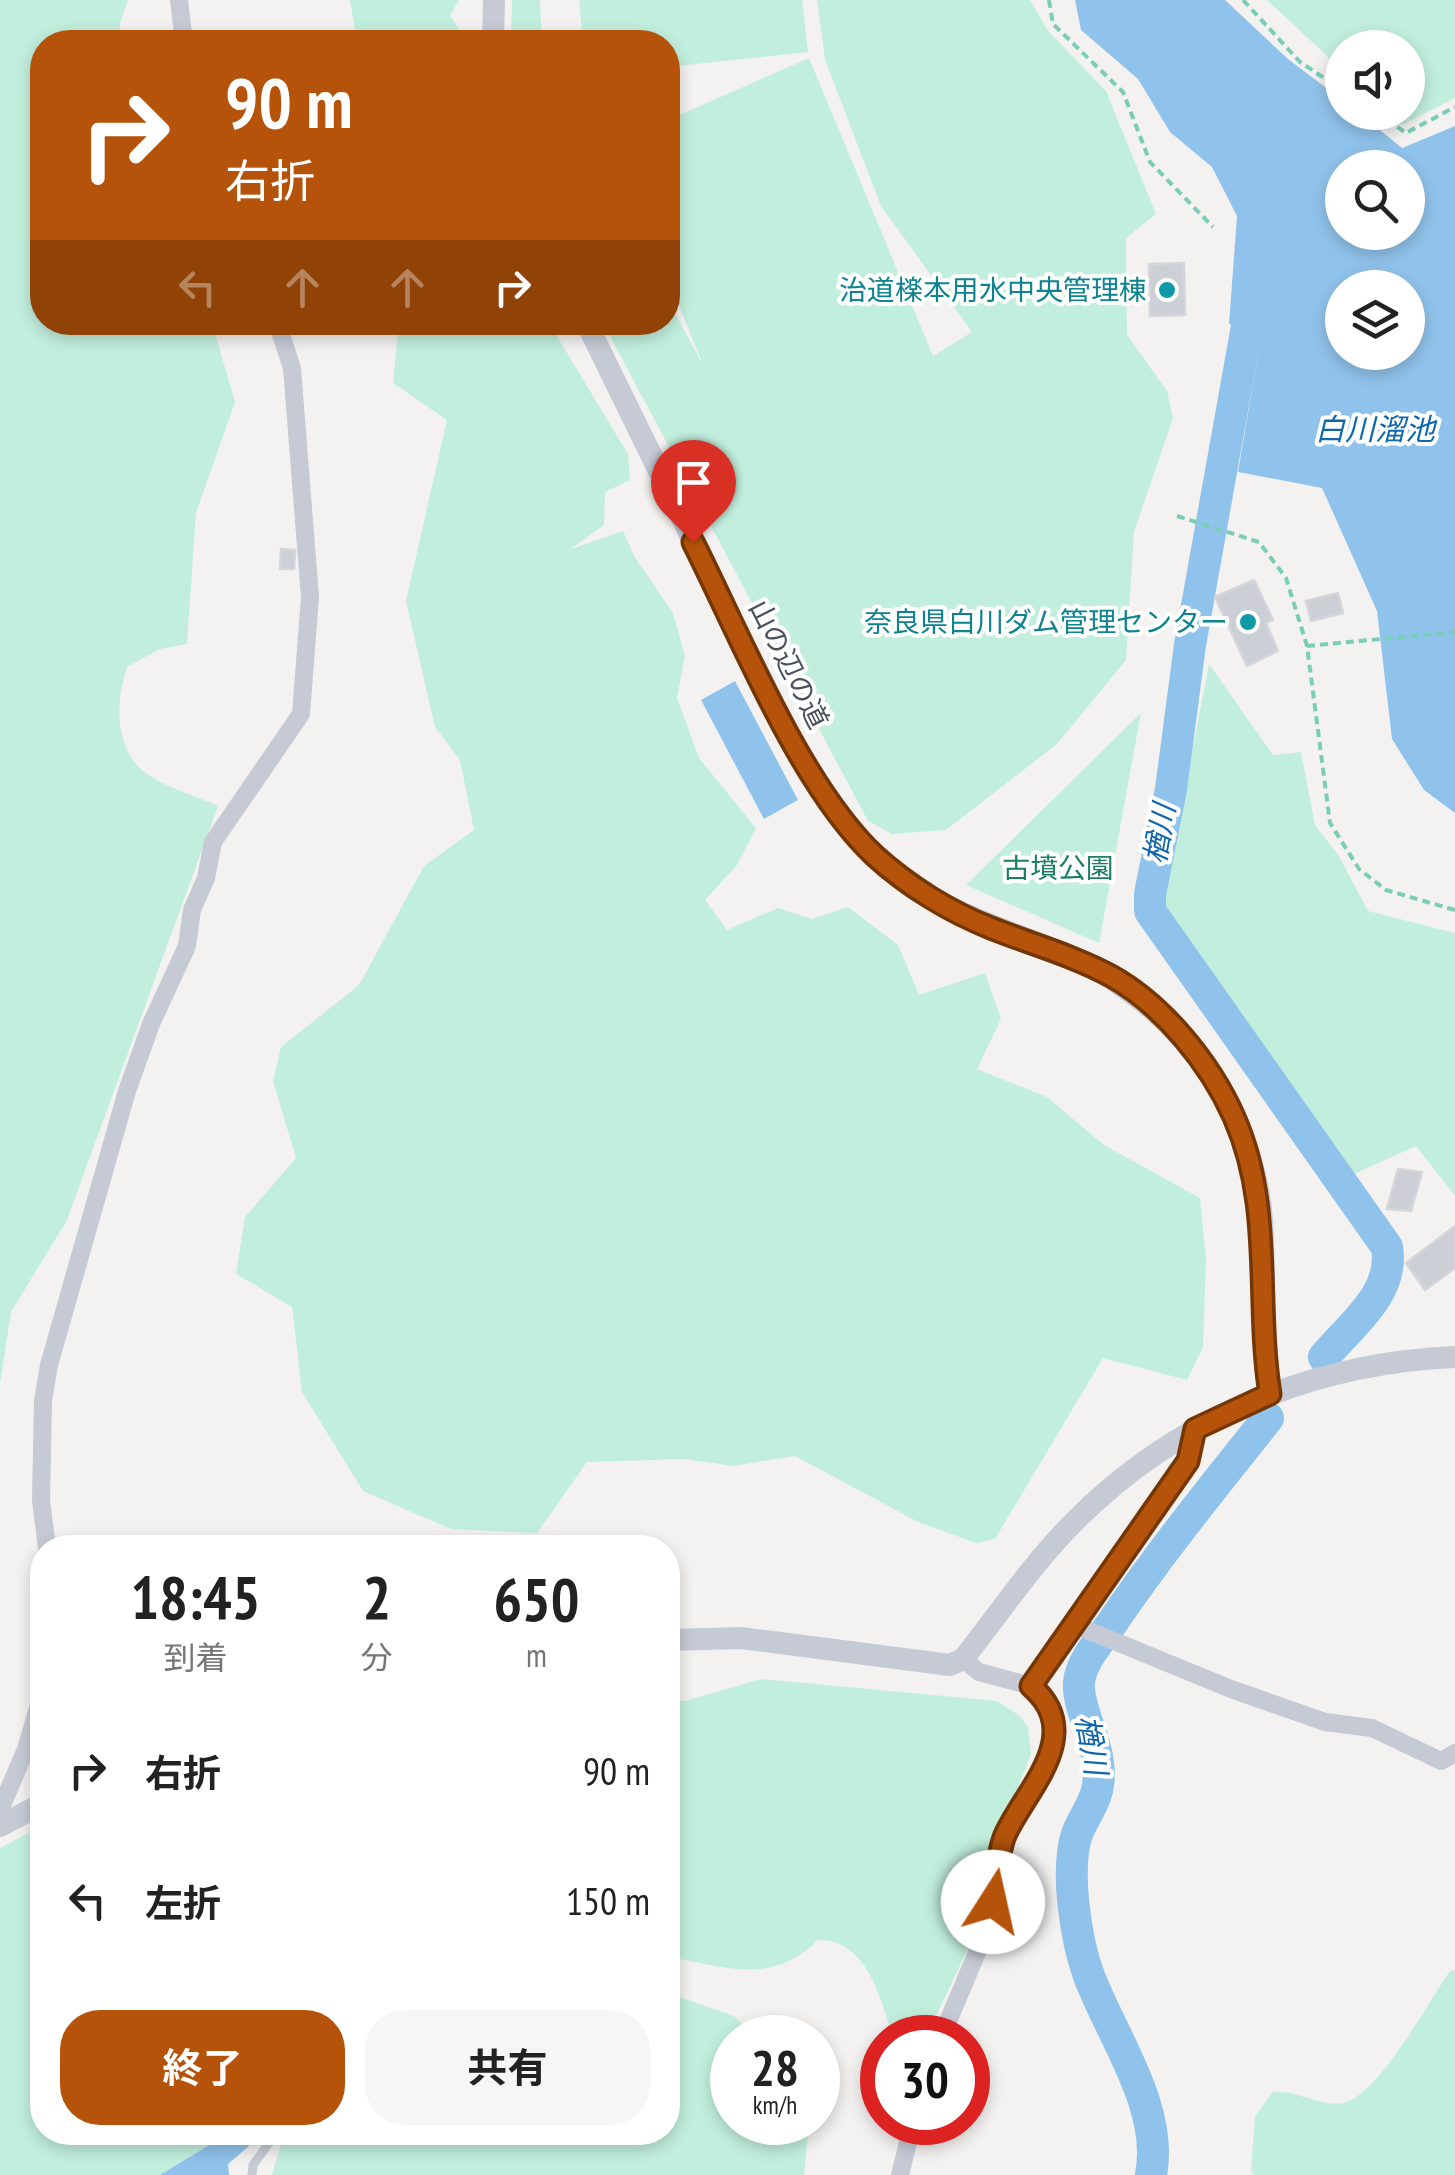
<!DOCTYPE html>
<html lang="ja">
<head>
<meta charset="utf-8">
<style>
	:root { --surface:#fff; --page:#f6f6f6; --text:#222; --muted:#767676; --accent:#b45309 }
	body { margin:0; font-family:"PT Sans Narrow","Noto Sans JP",sans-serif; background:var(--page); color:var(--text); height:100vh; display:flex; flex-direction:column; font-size:38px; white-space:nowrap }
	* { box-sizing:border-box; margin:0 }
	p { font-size:32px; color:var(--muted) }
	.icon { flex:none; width:55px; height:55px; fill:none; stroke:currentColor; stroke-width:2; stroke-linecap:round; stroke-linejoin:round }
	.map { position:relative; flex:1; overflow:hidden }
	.side { position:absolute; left:30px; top:1535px; width:650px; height:610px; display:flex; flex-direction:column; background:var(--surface); border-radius:40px; box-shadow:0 5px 15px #0003 }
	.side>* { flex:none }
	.top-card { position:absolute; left:30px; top:30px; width:650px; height:305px; border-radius:40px; box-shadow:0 5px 15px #0003; background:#b45309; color:#fff; overflow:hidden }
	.tools { position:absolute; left:1325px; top:30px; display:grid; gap:20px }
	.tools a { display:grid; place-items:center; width:100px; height:100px; border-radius:50%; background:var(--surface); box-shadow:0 5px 15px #0003; font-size:50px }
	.speed { position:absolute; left:710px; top:2015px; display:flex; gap:20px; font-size:50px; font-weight:700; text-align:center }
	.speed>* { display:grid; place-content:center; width:130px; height:130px; border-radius:50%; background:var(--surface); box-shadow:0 5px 15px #0003; line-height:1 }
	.speed small { font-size:25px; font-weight:400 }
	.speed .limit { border:15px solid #d22; background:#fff; color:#111 }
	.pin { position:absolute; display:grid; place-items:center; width:85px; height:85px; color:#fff; margin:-102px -42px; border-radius:50% 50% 50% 0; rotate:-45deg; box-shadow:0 0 10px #0007 }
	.pin .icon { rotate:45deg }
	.me { position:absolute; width:110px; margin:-55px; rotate:10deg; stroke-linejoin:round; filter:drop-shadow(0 0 8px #0008) }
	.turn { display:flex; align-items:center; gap:35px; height:210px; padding:0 30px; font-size:45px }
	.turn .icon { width:130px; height:130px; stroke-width:2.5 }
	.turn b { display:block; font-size:70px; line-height:85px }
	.lanes { display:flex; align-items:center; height:95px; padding:0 30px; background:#0003; justify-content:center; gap:50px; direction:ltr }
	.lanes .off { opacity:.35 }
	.eta { display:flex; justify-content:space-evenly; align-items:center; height:170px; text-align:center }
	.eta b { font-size:60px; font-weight:700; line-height:70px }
	.action { display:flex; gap:20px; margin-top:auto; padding:20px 30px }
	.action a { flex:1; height:115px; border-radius:40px; background:var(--accent); color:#fff; font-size:40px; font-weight:700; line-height:115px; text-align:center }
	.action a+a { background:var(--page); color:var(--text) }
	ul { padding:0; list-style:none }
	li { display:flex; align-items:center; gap:30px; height:130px; padding:0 30px }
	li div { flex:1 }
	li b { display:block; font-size:38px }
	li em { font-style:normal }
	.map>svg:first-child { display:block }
	.green { fill:#c2efdd }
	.water { fill:#90c3eb; fill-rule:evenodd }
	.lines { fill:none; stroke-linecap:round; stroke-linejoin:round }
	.river { stroke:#90c3eb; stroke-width:32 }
	.building { fill:#cdcfd6; stroke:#d5d6dc; stroke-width:2.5 }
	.path { stroke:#7acdb7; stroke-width:4; stroke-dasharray:8 5; stroke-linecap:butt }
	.service { stroke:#c5cad5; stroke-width:9 }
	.minor { stroke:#c5cad5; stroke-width:18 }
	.tertiary { stroke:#c5cad5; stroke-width:22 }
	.route-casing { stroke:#753606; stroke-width:25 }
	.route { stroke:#b45309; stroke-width:18 }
	.culture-dot { fill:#0f9aa8; stroke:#fff; stroke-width:4 }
	.labels { text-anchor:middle; stroke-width:8; stroke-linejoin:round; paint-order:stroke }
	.culture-label { font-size:28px; fill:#0d838f; stroke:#fff; text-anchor:end }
	.street-label { font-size:28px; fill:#49505e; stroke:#fff }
	.park-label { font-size:28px; fill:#1a8064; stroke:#fff }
	.water-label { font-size:30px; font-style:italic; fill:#1067ab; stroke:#fff }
</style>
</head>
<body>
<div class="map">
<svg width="1455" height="2175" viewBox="0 0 1455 2175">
	<rect width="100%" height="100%" fill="#f3f2f1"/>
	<path class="green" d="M0 0H128L120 23V42H42V322L212 323 235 402 196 513 187 644 160 649 127 667C116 701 113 750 147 774 167 788 196 796 218 806L67 1220 11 1312 0 1384Z
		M350 0H459L450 16 468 42H357Z
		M512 0H540L542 42H511Z
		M579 0H802L808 52 668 67V42H583Z
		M817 0H1030L1048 31 1106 91 1156 214 1126 238 1127 335 1167 391 1173 418 1134 532 1126 660 1057 744 946 830 892 834 868 821 603 323 668 322V300L703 365 668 278V120L809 58 933 356 972 332 881 206 825 60Z
		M1267 0H1455V98L1402 125 1388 113 1408 112V48H1342V70Z
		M399 323H549L628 454 630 480 605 492 604 525 571 549 623 531 634 556 673 613 685 656 677 698 699 758 756 828 737 865 705 900 727 930 778 908 812 919 848 907 898 945 919 995 985 973 1001 1019 977 1069 1047 1097 1104 1145 1200 1198 1206 1259 1203 1347 1187 1380 1103 1358 995 1539 976 1543 918 1522 795 1456 733 1466 685 1459 587 1462 537 1533 451 1529 363 1491 302 1392 292 1307 236 1274 245 1217 296 1158 273 1081 281 1047 359 985 424 866 474 830 460 760 435 727 406 601 447 420 393 383Z
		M1209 664 1273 755 1301 752 1315 825 1339 856 1368 911 1455 933V1196L1416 1146 1354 1174 1163 902Z
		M1141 713 1099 943 966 885Z
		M761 1679 997 1701 1020 1716 1028 1727 1031 1754 989 1863 978 1928 926 2037H893C881 2001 868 1939 818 1940 770 1987 725 1966 668 1957V1701H685Z
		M42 1826V2132L229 2133 160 2175H0V1848Z
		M1455 1970V2175H1254L1251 2171 1255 2116 1273 2092C1297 2090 1320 2107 1343 2103 1378 2096 1429 2001 1450 1971Z
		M668 1993 734 2016 754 2037 732 2038V2122L809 2123 804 2175H272L284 2133 668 2132Z"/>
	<path class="water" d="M1075 0H1225L1288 59 1342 100V112L1359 113 1402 148 1455 126V813L1424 790 1392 739 1377 611 1322 488 1238 472 1262 331 1229 324 1237 216 1212 167 1170 132 1138 79 1081 30ZM1342 168H1408V232H1342ZM1342 288H1408V352H1342Z
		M735 681 798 800 764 819 701 700Z
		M229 2133H245L249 2146 228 2164 229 2175H160Z"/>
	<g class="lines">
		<path class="river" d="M1324 1357C1352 1324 1395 1293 1387 1247L1150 911V894L1171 789 1190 645 1249 315 1342 319
			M1151 2175C1164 2107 1112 2037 1089 1976 1076 1941 1065 1870 1077 1834 1083 1818 1096 1802 1098 1785 1104 1748 1076 1709 1079 1682 1081 1661 1101 1640 1112 1623 1161 1551 1214 1486 1268 1418"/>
	</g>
	<path class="building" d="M1184 263 1185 315 1150 316 1149 264Z
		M281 549 295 550 294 569H280Z
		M1254 580 1273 620 1266 623 1278 651 1247 666 1215 597Z
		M1338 593 1343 613 1311 621 1306 601Z
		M1398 1169 1422 1172 1411 1211 1387 1209Z
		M1455 1226V1268L1425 1290 1406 1263Z"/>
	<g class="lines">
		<path class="path" d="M1049 0 1053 24 1123 92 1150 162 1213 227
			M1243 0 1300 62 1342 90
			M1376 112 1406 133 1455 107
			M1177 516 1259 542 1286 578 1307 646 1330 823 1359 869 1386 890 1455 910
			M1307 646 1455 632"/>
		<path class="service" d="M252 2175 253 2165 277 2132"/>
		<path class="minor" d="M179 0 184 42
			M47 1548 41 1500 43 1401 49 1365 127 1091 151 1024 187 946 192 910 206 878 213 842 301 714 310 597 292 368 277 322
			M1075 1625 1231 1689 1325 1722 1372 1728 1441 1761 1455 1753
			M1031 1686 1188 1461 1195 1429
			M0 1810 26 1749 42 1694
			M941 2038 987 1929 1005 1835 1049 1763 1053 1722 1050 1708 1031 1686 979 1672 963 1659
			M900 2175 913 2122"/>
		<path class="tertiary" d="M493 42 494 0
			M586 322C633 420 681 517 729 614 771 697 808 785 873 853 924 907 992 924 1058 951 1167 996 1253 1100 1262 1220 1266 1278 1261 1336 1271 1394
			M668 1640 741 1638 950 1665 963 1659C999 1614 1032 1564 1073 1523 1174 1420 1311 1363 1455 1357
			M0 1826 42 1804"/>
	</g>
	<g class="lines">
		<defs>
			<path id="route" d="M693 542C740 635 800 786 875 856 908 886 950 912 991 928 1031 944 1072 955 1111 976 1163 1005 1210 1063 1234 1117 1274 1207 1255 1300 1270 1394L1195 1429 1188 1461 1031 1686C1086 1734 1028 1787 1006 1833 997 1852 997 1881 993 1902"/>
		</defs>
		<use href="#route" class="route-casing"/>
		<use href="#route" class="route"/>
	</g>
	<g class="culture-dot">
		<circle cx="1167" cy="290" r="10"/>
		<circle cx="1248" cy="622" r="10"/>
	</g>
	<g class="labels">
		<g class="culture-label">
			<text x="1147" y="300">治道檪本用水中央管理棟</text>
			<text x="1228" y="632">奈良県白川ダム管理センター</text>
		</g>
		<g class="street-label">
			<text transform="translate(789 664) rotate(63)" y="10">山の辺の道</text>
		</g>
		<g class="park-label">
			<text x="1058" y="878">古墳公園</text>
		</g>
		<g class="water-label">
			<text x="1375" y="440">白川溜池</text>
			<text transform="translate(1160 834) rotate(-80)" y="10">楢川</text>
			<text transform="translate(1091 1745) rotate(80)" y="10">楢川</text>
		</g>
	</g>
</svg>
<div class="tools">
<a><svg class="icon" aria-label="sound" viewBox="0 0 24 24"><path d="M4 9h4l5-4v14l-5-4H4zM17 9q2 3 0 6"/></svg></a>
<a><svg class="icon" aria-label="search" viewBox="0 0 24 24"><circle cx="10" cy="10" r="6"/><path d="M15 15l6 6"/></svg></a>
<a><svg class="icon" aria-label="layers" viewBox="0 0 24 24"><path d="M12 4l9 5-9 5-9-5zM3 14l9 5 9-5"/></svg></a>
</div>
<div class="speed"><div>28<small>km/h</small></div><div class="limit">30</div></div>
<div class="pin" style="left:693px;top:542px;background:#d93025"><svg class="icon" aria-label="arrive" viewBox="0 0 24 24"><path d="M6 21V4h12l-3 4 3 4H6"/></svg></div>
<svg class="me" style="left:993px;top:1902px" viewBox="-20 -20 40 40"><circle r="19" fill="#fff"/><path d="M0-13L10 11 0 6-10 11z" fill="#b45309"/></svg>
<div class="top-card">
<div class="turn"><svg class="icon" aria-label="right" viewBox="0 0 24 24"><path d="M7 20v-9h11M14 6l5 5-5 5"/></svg><div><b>90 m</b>右折</div></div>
<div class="lanes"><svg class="icon off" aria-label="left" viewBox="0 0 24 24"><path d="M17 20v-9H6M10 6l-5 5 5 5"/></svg><svg class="icon off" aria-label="ahead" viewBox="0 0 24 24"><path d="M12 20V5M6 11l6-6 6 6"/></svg><svg class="icon off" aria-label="ahead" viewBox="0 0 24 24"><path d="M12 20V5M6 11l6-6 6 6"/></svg><svg class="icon" aria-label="right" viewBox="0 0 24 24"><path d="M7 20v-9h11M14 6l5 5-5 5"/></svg></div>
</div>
<section class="side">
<div class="eta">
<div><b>18:45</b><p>到着</p></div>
<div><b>2</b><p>分</p></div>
<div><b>650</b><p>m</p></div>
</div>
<ul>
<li><svg class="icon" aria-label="right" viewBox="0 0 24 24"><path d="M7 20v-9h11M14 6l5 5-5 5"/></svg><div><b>右折</b></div><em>90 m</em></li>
<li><svg class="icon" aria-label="left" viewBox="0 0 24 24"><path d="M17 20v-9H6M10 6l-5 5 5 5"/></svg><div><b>左折</b></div><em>150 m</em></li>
</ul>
<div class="action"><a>終了</a><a>共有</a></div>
</section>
</div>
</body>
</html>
